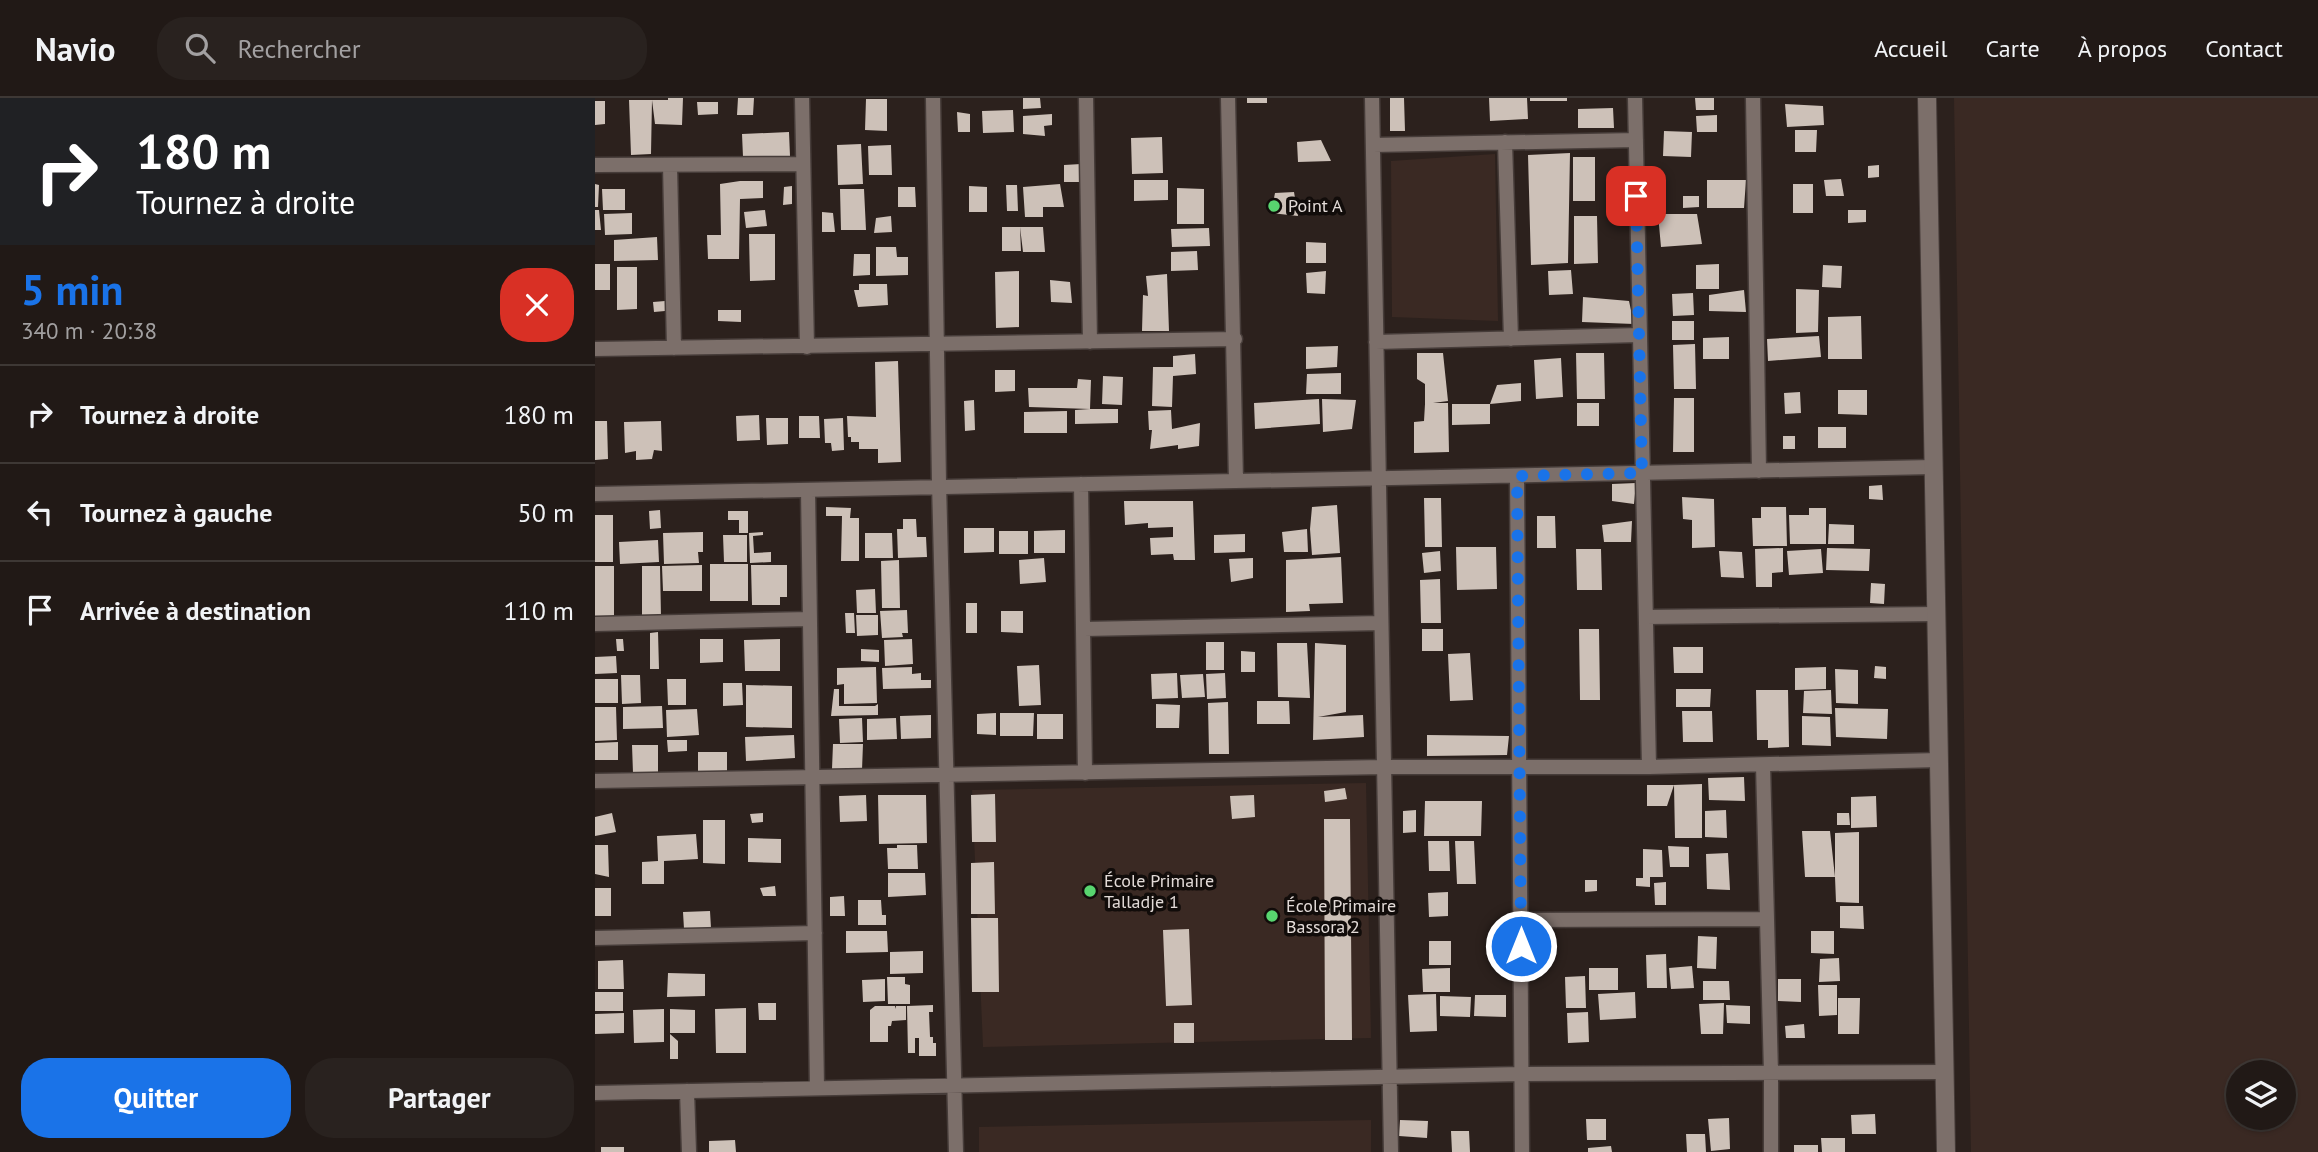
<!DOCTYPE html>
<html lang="fr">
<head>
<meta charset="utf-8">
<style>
	:root { --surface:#211916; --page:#29221f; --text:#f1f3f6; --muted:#a2a0a1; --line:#3e3835; --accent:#1a73e8 }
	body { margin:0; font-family:"PT Sans",sans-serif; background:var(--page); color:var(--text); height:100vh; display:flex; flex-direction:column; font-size:26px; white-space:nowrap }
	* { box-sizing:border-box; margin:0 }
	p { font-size:23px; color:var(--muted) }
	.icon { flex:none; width:38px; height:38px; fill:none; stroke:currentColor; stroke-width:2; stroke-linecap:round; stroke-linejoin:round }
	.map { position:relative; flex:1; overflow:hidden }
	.sheet { display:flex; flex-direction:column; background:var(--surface); width:595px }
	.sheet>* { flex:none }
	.top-card { background:#202124; color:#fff; overflow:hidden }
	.tools { position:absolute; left:1631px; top:962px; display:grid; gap:14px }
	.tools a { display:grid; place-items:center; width:70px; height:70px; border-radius:50%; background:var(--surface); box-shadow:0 2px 5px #0004,0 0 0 2px var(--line); font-size:35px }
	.pin { position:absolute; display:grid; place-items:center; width:60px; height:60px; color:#fff; margin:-30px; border-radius:14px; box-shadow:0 4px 10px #0006 }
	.me { position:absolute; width:77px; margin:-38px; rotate:0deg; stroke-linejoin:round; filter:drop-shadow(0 0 5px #0008) }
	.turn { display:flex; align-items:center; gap:24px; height:147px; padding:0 21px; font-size:32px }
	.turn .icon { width:91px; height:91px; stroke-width:2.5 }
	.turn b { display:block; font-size:49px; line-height:60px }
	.round { display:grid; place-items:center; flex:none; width:74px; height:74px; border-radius:28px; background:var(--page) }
	.head { display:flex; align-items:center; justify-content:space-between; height:119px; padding:0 21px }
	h1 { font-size:42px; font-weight:700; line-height:52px; color:var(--accent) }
	.cta { display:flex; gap:14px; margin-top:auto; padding:14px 21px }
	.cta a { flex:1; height:80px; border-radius:28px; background:var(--accent); color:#fff; font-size:28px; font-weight:700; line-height:80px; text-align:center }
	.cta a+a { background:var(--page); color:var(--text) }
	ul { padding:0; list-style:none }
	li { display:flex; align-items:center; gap:21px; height:98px; padding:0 21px; border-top:2px solid var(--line) }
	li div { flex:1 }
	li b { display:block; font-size:26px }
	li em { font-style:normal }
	header { display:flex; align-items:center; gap:42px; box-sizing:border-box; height:98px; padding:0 35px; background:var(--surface); border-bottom:2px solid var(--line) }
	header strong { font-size:33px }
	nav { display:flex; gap:38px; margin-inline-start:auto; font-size:24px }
	.search { width:490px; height:63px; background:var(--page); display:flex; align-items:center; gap:18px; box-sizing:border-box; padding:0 24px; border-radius:28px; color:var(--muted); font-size:26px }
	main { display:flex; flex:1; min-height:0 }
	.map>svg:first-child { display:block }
	.built { fill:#3a2923; fill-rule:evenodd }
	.building { fill:#cdc1b8 }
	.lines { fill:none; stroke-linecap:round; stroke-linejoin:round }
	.minor-casing { stroke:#463c39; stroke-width:17 }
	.tertiary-casing { stroke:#463c39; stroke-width:20 }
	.minor { stroke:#7c6f6a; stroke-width:14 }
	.tertiary { stroke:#7c6f6a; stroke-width:18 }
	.route { stroke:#1a73e8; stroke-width:12; stroke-dasharray:0 21.6 }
	.poi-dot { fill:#58d56f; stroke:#110c0a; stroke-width:2.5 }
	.labels { text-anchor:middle; stroke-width:7; stroke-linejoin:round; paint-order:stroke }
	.poi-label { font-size:18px; fill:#e3dbd8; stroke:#110c0a; text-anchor:start }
</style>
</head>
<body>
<header>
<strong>Navio</strong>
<div class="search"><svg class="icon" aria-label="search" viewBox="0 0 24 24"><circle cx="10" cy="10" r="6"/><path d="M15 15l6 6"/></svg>Rechercher</div>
<nav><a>Accueil</a><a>Carte</a><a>À propos</a><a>Contact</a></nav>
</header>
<main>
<section class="sheet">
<div class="top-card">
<div class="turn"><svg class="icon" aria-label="right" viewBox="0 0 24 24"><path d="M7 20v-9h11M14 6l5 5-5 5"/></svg><div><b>180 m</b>Tournez à droite</div></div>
</div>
<div class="head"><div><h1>5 min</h1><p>340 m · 20:38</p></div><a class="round" style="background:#d93025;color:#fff"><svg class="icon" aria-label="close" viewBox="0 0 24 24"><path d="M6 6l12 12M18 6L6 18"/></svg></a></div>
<ul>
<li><svg class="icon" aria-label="right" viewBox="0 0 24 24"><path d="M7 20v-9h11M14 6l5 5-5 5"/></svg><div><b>Tournez à droite</b></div><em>180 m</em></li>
<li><svg class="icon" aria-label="left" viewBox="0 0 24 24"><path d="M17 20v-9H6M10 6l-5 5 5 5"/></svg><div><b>Tournez à gauche</b></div><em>50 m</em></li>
<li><svg class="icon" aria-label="arrive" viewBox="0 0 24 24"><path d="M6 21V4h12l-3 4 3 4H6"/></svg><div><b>Arrivée à destination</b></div><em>110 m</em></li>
</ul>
<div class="cta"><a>Quitter</a><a>Partager</a></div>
</section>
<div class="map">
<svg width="1723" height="1054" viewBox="0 0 1723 1054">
	<rect width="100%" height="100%" fill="#2c211d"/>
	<path class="built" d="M1359 0H1723V1054H1376ZM1643 975H1689V1020H1643Z
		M900 56 903 223 797 219 796 63Z
		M771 685 776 940 388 949 377 692Z
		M776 1022V1054H384V1029Z"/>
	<path class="building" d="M73 0H88L87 27 60 26 57 2H73Z
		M143 0H159L158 17H142Z
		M428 0H445L446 10 428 11Z
		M652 0H672V5H652Z
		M795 0H809L810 33H795Z
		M894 0H932L933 21 895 23Z
		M935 0H972V3H935Z
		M1100 0H1119V12H1101Z
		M271 1H292V33L270 32Z
		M34 2H57L56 56 36 57Z
		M0 3H10V26L0 27Z
		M102 4H123V16L103 17Z
		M1190 6 1228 8 1229 27 1192 29Z
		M1018 10 1019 30H983V11Z
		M418 12 419 34 388 35 387 13Z
		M362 14 375 16V34H363Z
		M457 16V27L449 28 450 38 428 36V18Z
		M1122 17V34H1102L1101 18Z
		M1200 32H1222L1221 54H1200Z
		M1069 33 1097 34 1096 59 1068 58Z
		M194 34 195 58 148 59 147 36Z
		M567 39 568 75 537 76 536 40Z
		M726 42 736 63 703 64 702 44Z
		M266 46 268 86 243 87 242 47Z
		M296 47 297 77H274L273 48Z
		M975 55 973 165 936 167 933 57Z
		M978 59H1000V103H978Z
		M486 66V84H469V67Z
		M1284 67V79L1273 80V68Z
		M1246 81 1249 98H1231L1229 82Z
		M539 82H573V102L539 103Z
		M1112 82H1151L1149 110H1112Z
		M145 83H168V100L145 101 144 161H113L112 137H126L125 86Z
		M0 86 4 87 3 109H0Z
		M465 86 469 109H448V119H430L428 89Z
		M1198 86H1218V115H1198Z
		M411 87H422L423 113H412Z
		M197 88V106L188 107 189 89Z
		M374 88 392 89V114H374Z
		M303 89H320L321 109H303Z
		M582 90 609 91V126H582Z
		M7 91H30V112H8Z
		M245 91H269L271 132H246Z
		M699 94 703 118 676 115 680 95Z
		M1088 98H1104V109L1088 110Z
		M0 112H4L6 132H0Z
		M170 112 172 128 151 130 149 114Z
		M1253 112H1271V124L1253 125Z
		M227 114 238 115 240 134H227Z
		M37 115V136L10 137 9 116Z
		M1063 116H1102L1107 146 1066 149Z
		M296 118 297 134 279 135 281 120Z
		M979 118H1002L1003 165 979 166Z
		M407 129H448L450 154H428L425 129 426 153H407Z
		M614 130 615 148 577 149 576 131Z
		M154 136H180V182L155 183Z
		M62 139 63 162 19 163V142Z
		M711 144 731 145V165H711Z
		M281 149H301L302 159H313V177L281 178Z
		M602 153 603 172 576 173V154Z
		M259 156H275V177L258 178Z
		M0 166H15V192H0Z
		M1124 166V191H1101V167Z
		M1228 167 1247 168 1246 190 1227 189Z
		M22 169H42V211L22 212Z
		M976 172 978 196 954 197 953 173Z
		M424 173V229L401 230 400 174Z
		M731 173 730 196 712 195 711 175Z
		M572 176 574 233H547L548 197 553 198 551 178Z
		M455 182 475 184 477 205 456 204Z
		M264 186H292L293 207 263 209 259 192H264Z
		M1201 191 1224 192 1223 234 1201 235Z
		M1149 192 1151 214 1114 213V197Z
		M1098 195 1099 217 1078 218 1077 196Z
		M988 199 1034 203 1039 226 987 224Z
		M70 203V213L59 214 58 204Z
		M123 212H146V224L123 223Z
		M1266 218 1267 261H1233V219Z
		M1077 223H1099V242H1077Z
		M1224 238 1226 259 1173 263 1172 241Z
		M1134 239V261H1108V240Z
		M1100 246 1101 291H1079L1078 247Z
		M743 248 742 269 711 271V249Z
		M822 255H848L853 303 838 305H853L854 354 819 355V324L829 323 830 306V286L822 281Z
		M981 255H1009L1010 301H982Z
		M600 256 601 276 578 278 577 309 557 308 558 269H578V258Z
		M966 260 968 299 941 301 939 262Z
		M303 263 306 364 283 365V351H264V344H256V339H253L252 318 281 319 280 264Z
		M400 272H420V293L400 294Z
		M746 275V296H711L712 276Z
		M508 278 528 279 527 307 507 306Z
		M483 281 496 282 495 311H523V325L480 326V312L495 311 434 309 433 290H482Z
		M926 285V303L895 306V326L857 327V306H895L902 287Z
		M1243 292H1272V317L1243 316Z
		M1205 294 1206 315 1190 316 1189 295Z
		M1079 300H1099V354H1078Z
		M724 301 725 326 660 331 659 305Z
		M727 301 761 302 757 331 728 334Z
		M379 302 380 332 370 333 369 303Z
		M982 305H1004V328H982Z
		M576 312 577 331 605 325 604 348 583 351V347L555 351 557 332H554L553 313Z
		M472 313V335H429V314Z
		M164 317 165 342 142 343 141 318Z
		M204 318H224L225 340H204Z
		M171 320H193V346L172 347Z
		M248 320 249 352 237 353 236 345H230L229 321Z
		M0 323H12L13 361 0 362Z
		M66 323 67 353 59 352 57 361 41 362V353L30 355 29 324Z
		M1223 329H1251V350H1223Z
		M1188 338H1200V351H1188Z
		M1041 385 1039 406 1017 403V386Z
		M1287 387 1288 402 1274 401V388Z
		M1087 399 1119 401 1120 449 1097 450V422L1088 421Z
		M829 400H846L847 449H830Z
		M529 403H598L600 462H579L578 456 556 457 555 440 578 439V429L553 430V425L530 427Z
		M742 407 745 455 717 457 715 431 717 409Z
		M231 409 256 410 255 420H264V463H246L247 418H231Z
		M1166 409H1191L1192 448H1158L1157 420H1166Z
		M1214 410H1231V446H1195L1194 417H1214Z
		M65 412 66 430 55 431 54 413Z
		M133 413H153V435H144V422H133Z
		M0 417H18V464H0Z
		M942 418H960L961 450H942Z
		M308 421H321L322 439H331L332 459 303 460 302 431H308Z
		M1037 423 1036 444H1009L1007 427Z
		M1234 426 1259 427V446H1233Z
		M369 430H399V454L369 455Z
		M712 431 713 454H689L687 434Z
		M470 432V455H439V433Z
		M404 433H433V456H404Z
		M108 434V454H103L104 465 69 466 68 435Z
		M168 434V437L158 438 159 455 176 454V464L155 465 154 435Z
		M270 435H297L298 460H270Z
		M650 436V454L619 455V437Z
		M128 437H152V464H129Z
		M63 442 64 464 25 466 24 444Z
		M861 449H901L902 491 862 492Z
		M1188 450V474L1177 475V489H1161L1160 451Z
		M1232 450 1275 451 1274 473 1231 472Z
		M981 451H1006L1007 492H982Z
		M1226 451 1228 475 1194 477 1192 453Z
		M845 453 846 473 829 475 827 455Z
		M1124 453 1147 454 1149 480 1126 479Z
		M746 459 748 505 714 506 715 513 691 514V462Z
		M449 460 451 484 425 486 424 462Z
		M658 460V480L636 484 634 461Z
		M304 462 305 510H287L286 463Z
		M115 466H153V503H115Z
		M107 467V493H68L67 468Z
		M156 467H192V499H185V507H157Z
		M0 468H19V518H0Z
		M47 468H65L66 519H47Z
		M845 481 846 525H826L825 482Z
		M1276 485 1290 486 1289 506 1275 505Z
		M280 491 281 515H262L261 492Z
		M371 505H382V535H371Z
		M312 512 313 535H307L308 539 287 540 285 513Z
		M406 513H428V535L406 534Z
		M250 515H259L260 535H251Z
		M261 517H283V537L262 538Z
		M827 531H848V553H827Z
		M984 531H1004L1005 602H985Z
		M63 534 64 571H55V535Z
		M21 541H28L29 553H22Z
		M105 541H128V564L105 565Z
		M185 541V573H150L149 542Z
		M317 541 318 566 290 568 289 542Z
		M611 544H629V572H611Z
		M682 545H712L715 600 683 599Z
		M720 545 751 547V614L723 619 768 617 769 639 718 642Z
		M1078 549H1108V575H1079Z
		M266 551 284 552V564L266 563Z
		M646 553 660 554V574H646Z
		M875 555 878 602 855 603 853 556Z
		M21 558 22 575 0 576V559Z
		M444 567 446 607 424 608 422 568Z
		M1280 568 1291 569V581L1279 580Z
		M281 569 282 605 249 606V586L242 587V570Z
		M317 569V576L326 575V582H336V590L288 591 287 570Z
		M1231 569V591L1200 592V570Z
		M1240 571 1263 572V606L1241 605Z
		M582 575 583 600 557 601 556 576Z
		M630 575 631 600 612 601 611 576Z
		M608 576 610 599 587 600 585 577Z
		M26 577H45L46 605 27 606Z
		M0 581H23V605H0Z
		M72 581H91V607H73Z
		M128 585H147L148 607 128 608Z
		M151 587 197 588V630L151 629Z
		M239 591H244V608H280L283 606V617L236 618Z
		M1081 591H1116L1115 609H1081Z
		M1161 592H1193L1194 649 1173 650V642H1162Z
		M1236 592 1237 616 1208 615 1209 593Z
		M662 603H694L695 626H662Z
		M633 604 634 656H614L613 605Z
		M561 606 585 607 584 630H561Z
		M67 608 68 630 28 631V609Z
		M0 609H21L22 642 0 643Z
		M1240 610 1293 611 1292 641 1241 639Z
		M102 611 104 637 72 639 71 612Z
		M1087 613H1117L1118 644H1088Z
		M401 615V637L382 636V616Z
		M405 615H439L438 638H405Z
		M442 616H468V641H442Z
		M336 617V640L306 641 305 618Z
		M1207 618 1235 619 1236 648 1207 647Z
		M267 620 268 644 245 645 244 621Z
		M301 620 302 641 272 642V621Z
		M199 637 200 660 151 663 150 639Z
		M832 637 914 638 912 657 832 658Z
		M72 642H92V653L73 654Z
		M23 644V662H0V645Z
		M238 646H268L267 672 237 671Z
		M37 647H63V674L38 675Z
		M103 654H132V674H103Z
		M1149 679 1150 703 1114 702 1113 680Z
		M1107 686V740H1080L1079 687 1072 708H1052V687H1079Z
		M750 690 752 701 730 704 729 693Z
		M400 696 401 744H377L376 697Z
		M271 697 272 723 245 724 244 698Z
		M283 697H331L332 745 284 746Z
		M659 697 660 719 637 721 635 698Z
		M1281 698 1282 729 1256 730V699Z
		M830 703H887L886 738H829Z
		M821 712V734L808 735V713Z
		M1131 712 1132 740 1110 739V713Z
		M17 715 21 734 0 738V719Z
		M168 715V724L157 725 155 716Z
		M1242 715H1254L1255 727H1242Z
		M729 721H755L757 942H730Z
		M108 722H130V766L108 765Z
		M1207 733H1235L1240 779V735L1264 734V805L1241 804 1240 779H1210Z
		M101 736 103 761 69 763V786H47V764L63 763 62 738Z
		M153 740 186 741V765L153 764Z
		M833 743H854L855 773H834Z
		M860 743H879L881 786H862Z
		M0 747H13L14 779 0 776Z
		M302 747H322L323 771H293L292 750H302Z
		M1073 748 1094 749V769H1075Z
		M1048 751 1067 752 1068 779H1055V789L1041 788V780H1048Z
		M1133 755 1135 792 1112 791 1111 756Z
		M399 764 400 816H376V765Z
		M293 775H330L331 797 293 799Z
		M990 782H1002V793L990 794Z
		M1071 784V807H1060L1059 785Z
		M180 788 181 798H168L165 790Z
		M0 790H16V818H0Z
		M853 794V818L834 819 833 795Z
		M249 798 250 818H235V799Z
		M263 802H286L287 817H291V827H263Z
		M1245 808H1268L1269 831 1245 830Z
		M115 813 116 830 89 831 88 814Z
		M376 820H403L404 894H377Z
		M594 831 597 907 571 908 568 832Z
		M251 833H292L293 854 251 855Z
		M1216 833H1239V856L1216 855Z
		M1103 838 1122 839 1121 871 1102 870Z
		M834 843H856V867H834Z
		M328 853V875L295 876V854Z
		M1071 856 1072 890H1052L1051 857Z
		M1244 860 1245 883 1224 884 1225 861Z
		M28 862 29 891H3V863Z
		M1097 868 1099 890 1076 891 1074 870Z
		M855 870V894H828L827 871Z
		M994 870H1023V892H994Z
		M73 875 110 876V898L72 899Z
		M990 878 991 910H971L970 879Z
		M292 879H310V886L315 887V906H293Z
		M290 881V903L268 904 267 882Z
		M1183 881H1206V904L1183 903Z
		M1108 883H1134L1135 902H1108Z
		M1223 887H1242V917L1224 918Z
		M0 894H28V913H0Z
		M1040 894 1041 920 1005 922 1003 896Z
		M841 896 842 933 815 934 813 897Z
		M880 897H911V919L879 918Z
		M845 898 876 899 875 919 845 918Z
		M1243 900H1265L1264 936H1243Z
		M163 905H181V922H164Z
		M1129 905 1128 936H1106L1104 906Z
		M338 907V914H334L335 939H338V945H341V958H324V940H320V955H313L312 908Z
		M1131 907 1155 908V926L1132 925Z
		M280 908H300V911L301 908H311V922L297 923 296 928H293V944H275V912Z
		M151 910V955H121L120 911Z
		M69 911V944L39 945 38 912Z
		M75 911 100 912V935H75Z
		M993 914 994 944 973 945 972 915Z
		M29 915V935L0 936V916Z
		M579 925H599V945H579Z
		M1209 926 1210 940H1191L1190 928Z
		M75 936 83 943V961H75Z
		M1280 1016 1281 1036H1257L1256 1017Z
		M1134 1020 1135 1051 1116 1053 1113 1021Z
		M991 1021H1011V1042H992Z
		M805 1022 833 1023 832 1040 804 1038Z
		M856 1033H874L875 1054H857Z
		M1091 1036H1110L1111 1054H1092Z
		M1226 1040H1250V1054H1227Z
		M140 1042 141 1054H114V1043Z
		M1199 1047H1223V1054H1199Z
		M1016 1048 1017 1054H993V1050Z
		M6 1049H29V1054H6Z"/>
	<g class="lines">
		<defs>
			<path id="minor" d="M207 0 212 249
				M338 0 344 385 361 1054
				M491 0 495 244
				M633 0 641 383
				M777 0 796 1054
				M1040 0 1054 669
				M1158 0 1164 373
				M910 44 916 241
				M778 47 1041 42
				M0 67 208 66
				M75 67 79 250
				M781 244 1044 237
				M0 251 640 241
				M922 378 927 1054
				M486 386 490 675
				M213 392 222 990
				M0 396 1338 369
				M1051 519 1341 516
				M0 526 215 521
				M489 531 786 525
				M1168 667 1176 975V1054
				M0 683 789 669H1054L1344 662
				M926 822 1172 821
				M0 840 220 835
				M92 993 94 1054
				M0 995 926 976 1349 974"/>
			<path id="tertiary" d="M1332 0 1351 1054"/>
		</defs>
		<use href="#minor" class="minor-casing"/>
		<use href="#tertiary" class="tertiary-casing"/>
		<use href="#minor" class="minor"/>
		<use href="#tertiary" class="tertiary"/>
	</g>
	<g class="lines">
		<path class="route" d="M926 848 922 378 1047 375 1041 98"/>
	</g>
	<g class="poi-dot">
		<circle cx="679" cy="108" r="7"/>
		<circle cx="495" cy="793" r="7"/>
		<circle cx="677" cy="818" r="7"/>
	</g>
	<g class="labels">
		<g class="poi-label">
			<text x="693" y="114">Point A</text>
			<text x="509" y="789">École Primaire<tspan x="509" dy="21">Talladje 1</tspan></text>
			<text x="691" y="814">École Primaire<tspan x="691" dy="21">Bassora 2</tspan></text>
		</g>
	</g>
</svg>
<div class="tools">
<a><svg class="icon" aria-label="layers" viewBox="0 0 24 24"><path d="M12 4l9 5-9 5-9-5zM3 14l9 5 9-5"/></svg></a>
</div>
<div class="pin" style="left:1041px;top:98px;background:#d93025"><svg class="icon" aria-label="arrive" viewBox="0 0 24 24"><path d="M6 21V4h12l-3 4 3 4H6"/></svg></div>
<svg class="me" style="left:926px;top:848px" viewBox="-20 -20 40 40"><circle r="17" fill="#1a73e8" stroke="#fff" stroke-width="3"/><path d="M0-11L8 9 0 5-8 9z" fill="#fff"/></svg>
</div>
</main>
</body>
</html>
